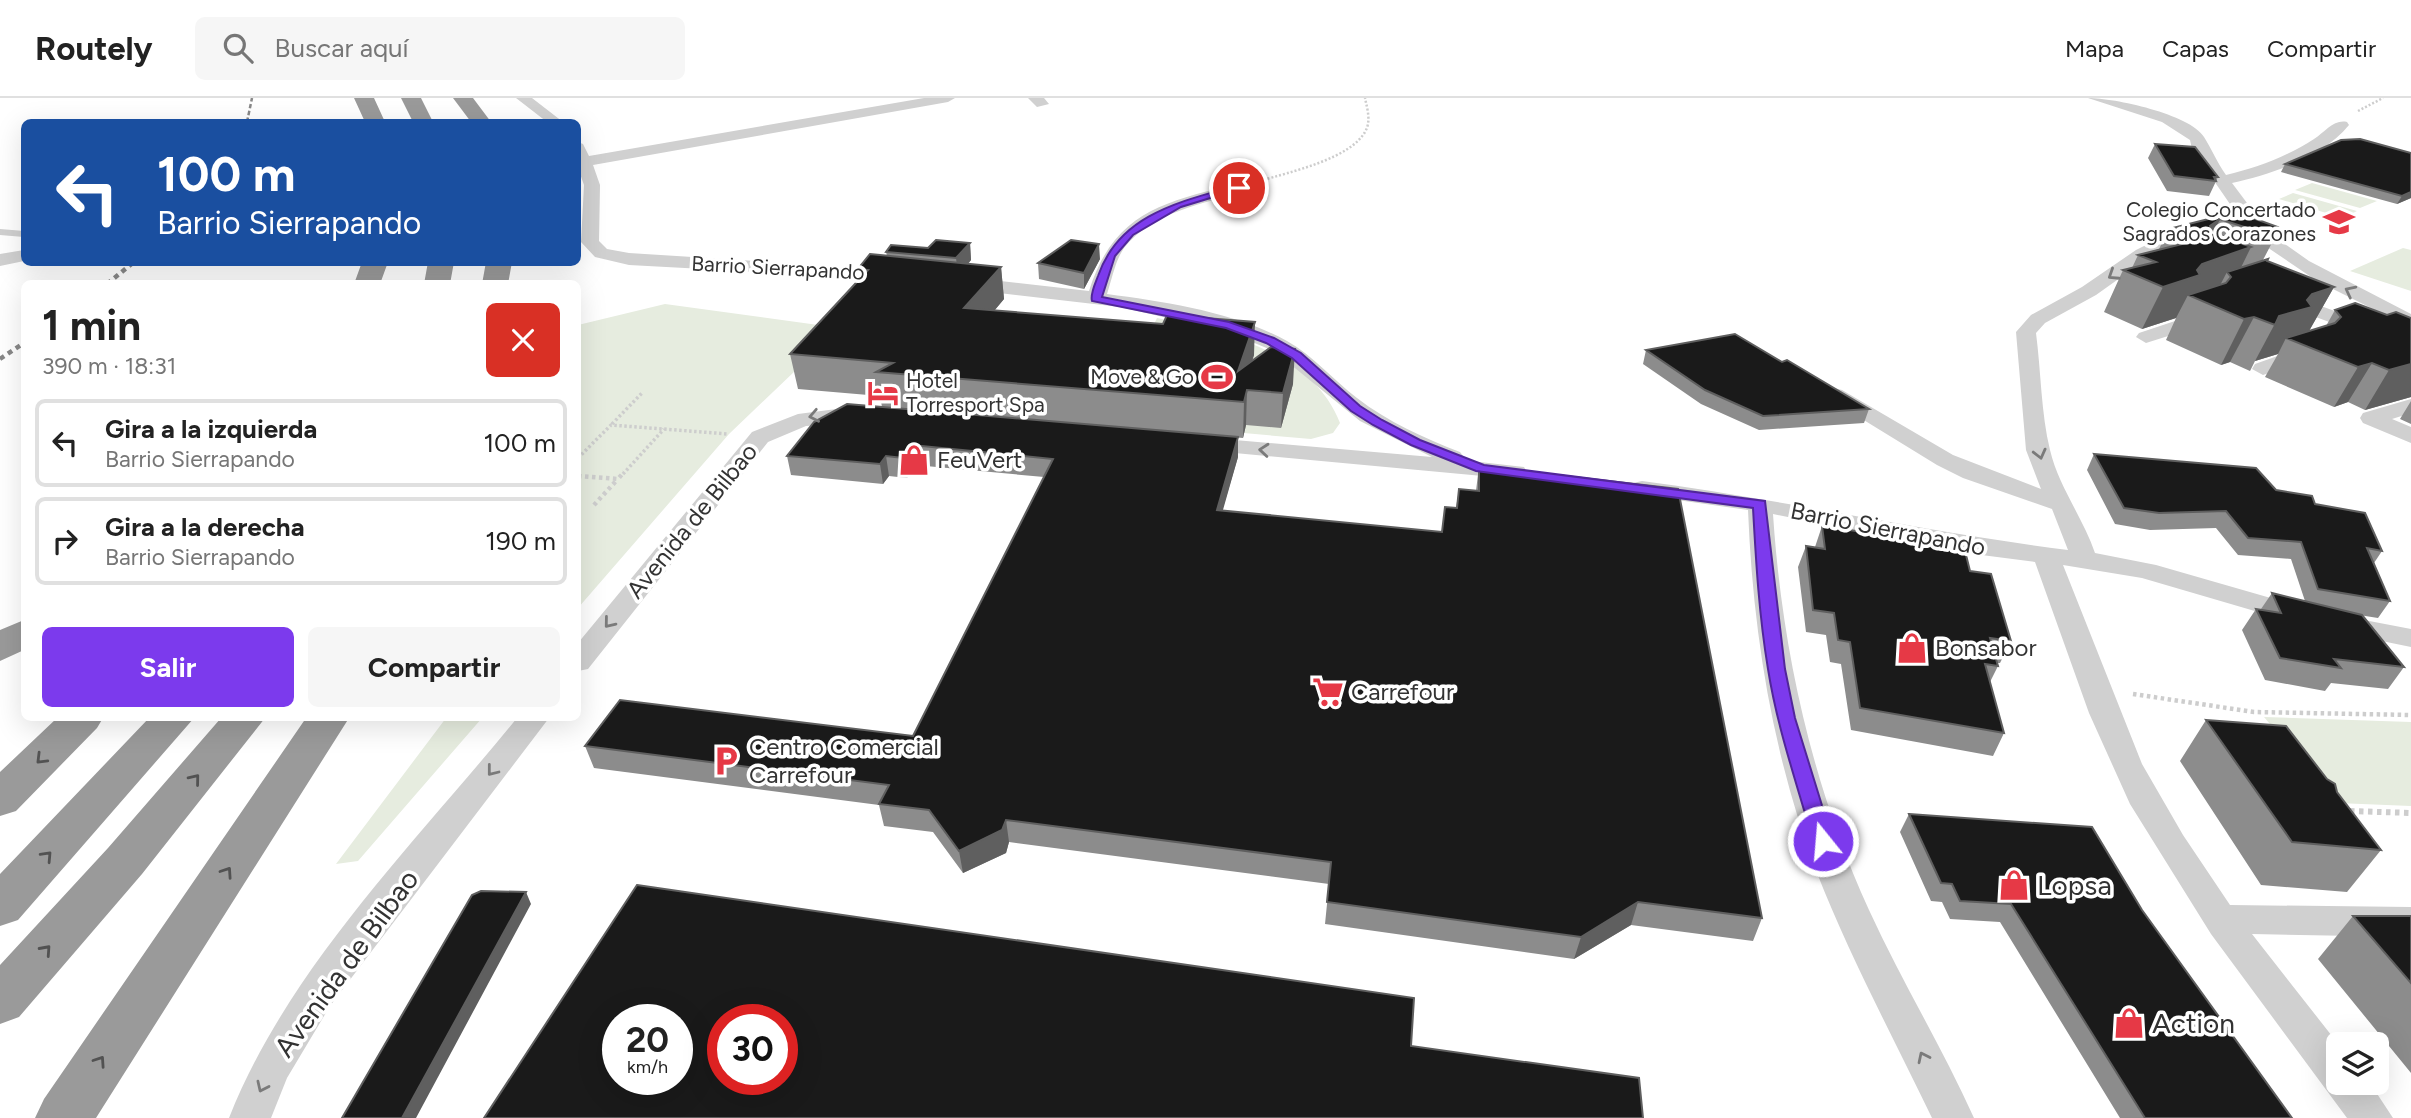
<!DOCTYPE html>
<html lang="es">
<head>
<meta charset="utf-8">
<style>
	:root { --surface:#fff; --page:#f6f6f6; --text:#222; --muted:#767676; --line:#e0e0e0; --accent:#7c3aed }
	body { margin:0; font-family:Figtree,sans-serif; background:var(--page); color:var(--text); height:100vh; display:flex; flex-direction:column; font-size:26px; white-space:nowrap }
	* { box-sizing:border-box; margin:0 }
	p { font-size:23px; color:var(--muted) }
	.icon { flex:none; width:38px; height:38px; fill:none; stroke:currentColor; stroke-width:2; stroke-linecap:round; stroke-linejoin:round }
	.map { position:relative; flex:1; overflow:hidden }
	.drawer { position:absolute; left:21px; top:182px; width:560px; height:441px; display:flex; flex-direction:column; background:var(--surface); border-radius:10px; box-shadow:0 7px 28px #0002 }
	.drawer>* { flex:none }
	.hud { position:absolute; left:21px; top:21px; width:560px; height:147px; border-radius:10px; box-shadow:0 7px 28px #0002; background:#1a4fa0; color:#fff; overflow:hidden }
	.fabs { position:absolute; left:2326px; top:934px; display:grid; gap:14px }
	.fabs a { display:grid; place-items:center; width:63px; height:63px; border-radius:10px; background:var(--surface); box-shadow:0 7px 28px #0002; font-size:35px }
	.speed { position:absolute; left:602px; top:906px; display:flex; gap:14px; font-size:35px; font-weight:700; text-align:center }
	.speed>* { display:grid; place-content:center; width:91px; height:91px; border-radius:50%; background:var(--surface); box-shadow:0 7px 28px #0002; line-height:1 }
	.speed small { font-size:18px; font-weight:400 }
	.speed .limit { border:10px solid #d22; background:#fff; color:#111 }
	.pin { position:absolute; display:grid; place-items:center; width:60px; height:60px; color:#fff; margin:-30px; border:4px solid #fff; border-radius:50%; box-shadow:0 2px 7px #0007 }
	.me { position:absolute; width:77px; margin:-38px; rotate:343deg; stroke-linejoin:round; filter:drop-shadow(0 0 5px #0008) }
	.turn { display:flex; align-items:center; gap:24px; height:147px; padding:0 21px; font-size:32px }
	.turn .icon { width:91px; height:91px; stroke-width:2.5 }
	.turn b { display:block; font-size:49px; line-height:60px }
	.round { display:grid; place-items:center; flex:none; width:74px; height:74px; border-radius:10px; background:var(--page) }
	.headline { display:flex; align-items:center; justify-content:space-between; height:119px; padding:0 21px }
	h1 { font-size:42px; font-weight:700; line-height:52px }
	.cta { display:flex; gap:14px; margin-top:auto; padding:14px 21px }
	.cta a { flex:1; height:80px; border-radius:10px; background:var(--accent); color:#fff; font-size:28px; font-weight:700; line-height:80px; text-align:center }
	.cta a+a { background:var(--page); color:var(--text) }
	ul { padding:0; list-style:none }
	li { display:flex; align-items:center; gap:21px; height:88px; margin:0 14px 10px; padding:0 7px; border:4px solid var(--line); border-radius:10px }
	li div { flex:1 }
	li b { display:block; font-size:26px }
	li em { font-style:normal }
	header { display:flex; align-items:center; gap:42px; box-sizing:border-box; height:98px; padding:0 35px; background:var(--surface); border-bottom:2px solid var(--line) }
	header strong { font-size:33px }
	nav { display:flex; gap:38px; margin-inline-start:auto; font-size:24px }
	.search { width:490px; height:63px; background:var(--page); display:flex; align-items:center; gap:18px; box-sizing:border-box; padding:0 24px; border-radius:10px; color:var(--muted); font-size:26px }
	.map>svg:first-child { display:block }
	.green { fill:#e6ecdf }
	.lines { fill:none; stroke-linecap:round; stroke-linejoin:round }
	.path-far3 { stroke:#cdcdcd; stroke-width:2.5; stroke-dasharray:2 2; stroke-linecap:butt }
	.path-far2 { stroke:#cdcdcd; stroke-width:3.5; stroke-dasharray:2.5 2.5; stroke-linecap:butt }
	.path-far1 { stroke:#cdcdcd; stroke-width:4.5; stroke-dasharray:3.5 3.5; stroke-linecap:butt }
	.path { stroke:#cdcdcd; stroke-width:6; stroke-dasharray:4.5 4.5; stroke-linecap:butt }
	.service { fill:#d0d0d0; fill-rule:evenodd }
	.minor { fill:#d0d0d0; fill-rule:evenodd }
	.motorway { fill:#9a9a9a; fill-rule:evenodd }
	.rail-far1 { stroke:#888; stroke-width:2.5; stroke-dasharray:4.5 2.5; stroke-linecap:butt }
	.rail { stroke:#888; stroke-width:4.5; stroke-dasharray:5 4.5; stroke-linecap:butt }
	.wall { fill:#8c8c8c }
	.shaded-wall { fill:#5f5f5f }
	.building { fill:#1a1a1a; stroke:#5f5f5f; stroke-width:2; fill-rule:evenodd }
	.oneway { stroke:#7a7a7a }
	.oneway2 { stroke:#525252 }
	.route { fill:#7c3aed; stroke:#51269a; stroke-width:2 }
	.labels { text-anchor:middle; stroke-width:7; stroke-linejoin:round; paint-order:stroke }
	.far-poi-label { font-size:21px; fill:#333; stroke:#fff; text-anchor:end }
	.far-street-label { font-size:21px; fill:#333; stroke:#fff }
	.poi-label { font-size:24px; fill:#333; stroke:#fff; text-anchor:start }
	.street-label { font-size:24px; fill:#333; stroke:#fff }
	.near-poi-label { font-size:28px; fill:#333; stroke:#fff; text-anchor:start }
	.near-street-label { font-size:28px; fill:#333; stroke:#fff }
</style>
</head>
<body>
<header>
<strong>Routely</strong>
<div class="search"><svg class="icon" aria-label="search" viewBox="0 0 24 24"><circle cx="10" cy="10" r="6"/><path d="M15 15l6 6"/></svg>Buscar aquí</div>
<nav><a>Mapa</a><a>Capas</a><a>Compartir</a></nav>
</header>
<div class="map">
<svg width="2411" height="1020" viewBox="0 0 2411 1020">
	<rect width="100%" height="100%" fill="#fff"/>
	<path class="green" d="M2312 85 2377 103 2360 110 2295 92Z
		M2293 95 2357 113 2343 120 2279 101Z
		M2403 150 2411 152V193L2350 173Z
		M665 206 840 230 729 336 578 510V227Z
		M1157 220C1223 233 1313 254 1340 325L1333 335 1311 341 1107 323Z
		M2264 619 2411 624V708L2337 705Z
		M446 620H482L358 763 336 766Z"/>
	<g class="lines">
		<path class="path-far3" d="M2358 13 2383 0
			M1260 83C1289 74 1352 61 1366 32 1371 22 1367 10 1365 0"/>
		<path class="path-far2" d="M612 326 642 295
			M578 360 611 327 728 336
			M623 376 664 331"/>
		<path class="path-far1" d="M578 378 618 381 624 374
			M594 407 617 382
			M2133 596 2254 614 2411 617"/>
		<path class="path" d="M2350 713 2411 715"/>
		<path class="service" d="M0 131 24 133V139L0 137Z"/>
		<path class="minor" d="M516 0H532L563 24H547Z
			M924 0H955L948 4 593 67 600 87 599 143 607 151 629 155 897 172 906 178 904 182 629 167 595 159 581 144 584 87 578 70V44L583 46 589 58Z
			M1028 0H1044L1049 6 1037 9Z
			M2088 0C2114 0 2190 16 2204 39 2212 52 2217 64 2226 77 2257 70 2288 58 2314 41 2325 34 2334 21 2347 24L2349 27C2323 59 2272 76 2232 85L2250 109 2251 122 2309 163 2411 216V230L2317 183 2236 128 2232 109 2192 51 2190 42 2162 24Z
			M1239 85 1245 86V94C1204 105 1152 114 1124 150 1115 163 1112 181 1107 196 1167 204 1234 214 1287 243 1314 258 1333 282 1357 300 1388 324 1424 340 1460 354L1464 359 1462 362 1524 369 1527 374 1524 379 1515 381 1192 351 1188 346 1192 341 1200 339 1432 359 1360 323 1274 253 1228 234 1120 209 965 191 955 185 965 179 1089 193C1114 113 1165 104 1239 85Z
			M2199 131 2205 132 2208 136 2205 140 2168 150 2148 160 2096 197 2045 225 2036 235C2041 273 2041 315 2050 352 2058 387 2083 420 2095 455L2156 467 2309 511 2313 517 2309 523 2299 526 2142 480 2063 467 2142 666 2183 737 2230 807 2411 809V839L2252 836 2339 947 2338 985H2370L2393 1020H2347L2211 836 2130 706 2089 615 2035 464 1966 455 1773 416C1782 552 1812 687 1869 812 1901 882 1942 949 1974 1020H1932C1893 939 1850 859 1817 775 1773 659 1753 536 1748 412L1642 397 1633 395 1630 390 1633 385 1642 383C1785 402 1925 434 2068 452L2052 411 1963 380 1937 367 1823 297 1834 290 1842 292 1953 357 2041 391 2026 352 2016 234 2031 217 2082 189 2136 152 2156 142Z
			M24 152V163L0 168V156Z
			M2285 195 2373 227 2376 231 2366 237 2359 235 2278 205 2275 201 2278 197Z
			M2190 209C2198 211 2201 216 2206 223L2203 227 2146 245 2136 239 2139 235 2184 220 2180 215Z
			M2303 249 2310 251 2316 257 2312 261 2263 277 2252 271 2255 266Z
			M2411 301V315L2392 321 2411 329V345L2363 325 2360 320 2363 315Z
			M852 309 874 312 877 317 866 324 806 328 768 344 588 571 578 573V545L752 334 798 316Z
			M2338 517 2411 531V549L2328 532 2324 526 2328 520Z
			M517 620H549L330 908 287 980 271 1020H229C288 870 417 743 517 620Z"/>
		<path class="motorway" d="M354 0H374L385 24H365Z
			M401 0H421L433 24H413Z
			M453 0H473L491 24H471Z
			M362 164H388L380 186H354Z
			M428 164H454L450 186H424Z
			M486 164H512L508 186H482Z
			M24 522V552L0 563V532Z
			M57 620H103L97 630 16 713 0 718V674Z
			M149 620H194L18 822 0 828V776Z
			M221 620H265L142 776 19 919 0 926V867L108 750Z
			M306 620H349L96 1020H35L44 1001Z"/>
		<path class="rail-far1" d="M247 24 252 0"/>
		<path class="rail" d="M107 186 134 164
			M0 261 24 245"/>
	</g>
	<path class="wall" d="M2155 46 2218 79 2209 98 2167 93 2148 60Z
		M2285 66 2411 100 2397 106 2281 74Z
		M2236 114 2275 139 2263 162 2334 189 2309 233 2326 228 2335 212 2355 205 2411 299 2365 312 2348 304 2334 309 2265 279 2278 256 2255 263 2250 273 2230 264 2221 267 2166 242 2176 220 2142 231 2104 214 2123 172 2132 170 2138 157 2159 151 2169 131Z
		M970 145 971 162 968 166 1001 169 1004 201 994 213 1254 257 1252 263 1293 286 1281 330 1246 327 1243 340 882 309 880 298 798 291 790 256 860 180 858 171 887 158 886 154Z
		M1100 161 1084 191 1039 181 1038 165Z
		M1646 252 1782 264 1869 311 1864 325 1759 332 1701 306 1643 266Z
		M2411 303V326L2400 321Z
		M814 324 1238 339V359L1222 413 1442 434 1445 409 1456 410 1459 391 1476 393 1479 368 1762 820 1753 843 1631 827 1574 861 1325 826 1329 786 1009 744 1006 755 963 775 933 734 884 728 879 707 594 670 585 648 913 638 1044 379 915 367 907 380 889 378 883 386 791 377 787 358Z
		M2094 356 2276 392 2315 406 2382 453 2374 465 2390 503 2378 520 2359 517 2404 569 2388 591 2331 585 2325 593 2265 582 2242 532 2256 511H2261L2272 495 2305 503 2291 461 2238 457 2216 430 2150 432 2115 426 2087 372Z
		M1822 428 1970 473 2011 543 2000 565H1997L1998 568 1990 584 2004 635 1993 658 1851 632 1841 566 1830 564 1826 537 1806 534 1798 469 1806 448 1815 449Z
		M2206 622 2337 694 2381 752 2347 794 2261 787 2180 663Z
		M1909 716 2142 812 2292 1020H2120L2000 824 1950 821 1942 804 1931 803 1900 734Z
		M2353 818H2411V975L2318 861Z"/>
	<path class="shaded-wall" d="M2411 94V100L2397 106 2402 98Z
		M2220 121 2201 161 2210 128Z
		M970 145 971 162 958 177 956 160Z
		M1099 146 1100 161 1084 191V175Z
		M2251 149 2231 190V179L2227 174 2216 195 2188 197 2176 220 2142 231 2163 189 2197 172 2202 166Z
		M1001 169 1004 201 968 244 964 210Z
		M2334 189 2309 233 2286 240 2278 256 2255 263 2279 218 2307 202 2312 196Z
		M2254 219 2230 264 2221 267 2244 221Z
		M1255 224 1254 257 1239 303 1238 273Z
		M1295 251 1293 286 1281 330 1283 295Z
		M2372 265 2348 304 2334 309 2358 269Z
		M2411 266V299L2365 312 2389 272Z
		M1247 292 1246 327 1243 340 1244 304Z
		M1238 339V359L1217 433V412Z
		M912 347 915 367 907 380 903 360Z
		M886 358 889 378 883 386 880 366Z
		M1006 722 1009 744 1006 755 963 775 959 753Z
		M526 794 531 806 416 1020H402Z
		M1638 804 1631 827 1574 861 1581 839Z"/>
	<path class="building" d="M2360 41 2411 55V94L2402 98 2285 66 2341 42Z
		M2155 46 2195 49 2218 79H2214L2216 83 2174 78Z
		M2236 114 2278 129 2275 139 2220 121 2210 128 2212 134 2251 149 2202 166 2197 172 2200 177 2163 189 2123 172 2156 164 2138 157 2198 142 2169 131Z
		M936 142 970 145 956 160 886 154 891 147 928 150Z
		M1071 142 1099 146 1084 175 1038 165Z
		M870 156 1001 169 964 210 1163 226 1167 217 1255 224 1238 273 1271 249 1295 251 1283 295 1247 292 1244 304 876 274 893 265 790 256 868 172 858 171Z
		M2268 161 2267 163 2334 189 2312 196 2307 202 2312 209 2279 218 2275 227 2254 219 2244 221 2188 197 2226 185 2231 179 2227 174Z
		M2355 205 2387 217 2396 214 2411 220V266L2389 272 2372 265 2358 269 2286 240 2335 225 2341 219 2335 212Z
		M1735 236 1782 264 1787 262 1869 311 1763 318 1705 292 1646 252Z
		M847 306 1238 339 1217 412 1442 434 1445 409 1457 410 1459 391 1479 393V368L1678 391 1762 820 1638 804 1581 839 1327 804 1331 764 1006 722 1002 732 959 753 929 712 879 706 889 687 585 648 620 602 913 638 1053 361 912 347 903 360 886 358 880 366 787 358 814 324Z
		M2094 356 2256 370 2276 392 2312 398 2315 406 2365 415 2382 453 2367 450 2390 503 2318 491 2301 444 2248 440 2226 413 2159 415 2124 410Z
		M1822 428 1964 449 1970 473 1991 476 2011 543 1990 540 1998 568 1985 566 2004 635 1860 610 1850 544 1838 542 1834 515 1813 512 1806 448 1825 451Z
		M2272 495 2362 517 2404 569 2334 561 2341 570 2280 560 2256 511 2281 515Z
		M2206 622 2286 628 2327 681 2335 686 2337 694 2381 752 2292 744Z
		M1909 716 2092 729 2142 812 2292 1020H2145L2011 806 1960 803 1952 786 1941 785Z
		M637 787 1414 900 1411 948 1639 980 1643 1020H484ZM618 922H677V982H618ZM723 922H782V982H723Z
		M481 793 526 794 402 1020H342L472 797Z
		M2353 818H2411V885Z"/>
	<defs><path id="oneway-chevron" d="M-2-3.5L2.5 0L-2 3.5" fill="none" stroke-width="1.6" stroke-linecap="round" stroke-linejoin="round" transform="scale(1.75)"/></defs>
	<g class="oneway">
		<use href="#oneway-chevron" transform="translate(2113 177) rotate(147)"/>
		<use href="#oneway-chevron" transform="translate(2350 193) rotate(-153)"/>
		<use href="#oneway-chevron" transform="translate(814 318) rotate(169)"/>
		<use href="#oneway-chevron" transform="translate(1264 352) rotate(-175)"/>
		<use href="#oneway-chevron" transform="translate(2040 356) rotate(76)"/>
		<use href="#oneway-chevron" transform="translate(609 525) rotate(129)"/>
		<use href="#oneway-chevron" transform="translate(492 673) rotate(128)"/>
		<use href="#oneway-chevron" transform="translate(1923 959) rotate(-116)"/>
		<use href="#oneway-chevron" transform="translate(262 989) rotate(115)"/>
	</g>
	<g class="oneway2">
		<use href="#oneway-chevron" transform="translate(41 661) rotate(135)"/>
		<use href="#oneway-chevron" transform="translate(195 681) rotate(-51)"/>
		<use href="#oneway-chevron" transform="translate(47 758) rotate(-47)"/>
		<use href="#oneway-chevron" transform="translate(227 774) rotate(-56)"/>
		<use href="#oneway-chevron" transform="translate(46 852) rotate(-48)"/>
		<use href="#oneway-chevron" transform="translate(100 963) rotate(-56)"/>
	</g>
	<path class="route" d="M1235 88 1243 90 1181 109 1133 137 1115 158 1102 199 1229 224 1274 240 1301 255 1360 308 1382 322 1420 342 1484 367 1765 403 1785 571 1795 620 1833 743 1830 748 1823 750 1813 743C1797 686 1777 629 1768 571 1759 517 1756 464 1753 410L1476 373 1411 347 1373 327 1351 313 1292 260 1266 245 1226 230 1092 203C1090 196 1095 186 1098 178 1119 117 1179 104 1235 88Z"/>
	<defs>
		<symbol id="school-bare" viewBox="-9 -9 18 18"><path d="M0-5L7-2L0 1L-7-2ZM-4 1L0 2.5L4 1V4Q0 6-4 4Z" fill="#e63946" stroke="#fff" stroke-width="2.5" paint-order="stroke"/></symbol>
		<symbol id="stadium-bare" viewBox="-9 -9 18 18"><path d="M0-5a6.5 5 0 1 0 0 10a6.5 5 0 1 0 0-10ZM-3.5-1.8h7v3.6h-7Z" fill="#e63946" stroke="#fff" stroke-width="2.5" paint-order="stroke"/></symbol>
		<symbol id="hotel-bare" viewBox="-9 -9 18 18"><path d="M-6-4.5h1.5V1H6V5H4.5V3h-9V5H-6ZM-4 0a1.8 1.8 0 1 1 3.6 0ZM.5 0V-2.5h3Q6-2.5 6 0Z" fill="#e63946" stroke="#fff" stroke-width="2.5" paint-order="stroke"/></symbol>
		<symbol id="shop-bare" viewBox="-9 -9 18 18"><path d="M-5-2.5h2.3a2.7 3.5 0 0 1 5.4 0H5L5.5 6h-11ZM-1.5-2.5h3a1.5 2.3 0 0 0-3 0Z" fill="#e63946" stroke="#fff" stroke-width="2.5" paint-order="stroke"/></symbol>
		<symbol id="supermarket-bare" viewBox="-9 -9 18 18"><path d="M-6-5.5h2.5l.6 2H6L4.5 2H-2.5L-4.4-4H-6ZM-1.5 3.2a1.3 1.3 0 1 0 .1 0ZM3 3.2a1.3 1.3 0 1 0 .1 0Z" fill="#e63946" stroke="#fff" stroke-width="2.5" paint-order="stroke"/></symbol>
		<symbol id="parking-bare" viewBox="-9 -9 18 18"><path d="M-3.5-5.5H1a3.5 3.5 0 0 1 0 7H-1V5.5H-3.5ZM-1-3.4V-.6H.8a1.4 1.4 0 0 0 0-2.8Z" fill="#e63946" stroke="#fff" stroke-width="2.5" paint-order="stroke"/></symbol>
	</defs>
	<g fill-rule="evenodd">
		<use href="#school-bare" x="2317" y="102" width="44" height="44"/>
		<use href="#stadium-bare" x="1195" y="257" width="44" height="44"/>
		<use href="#hotel-bare" x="861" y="273" width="44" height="44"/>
		<use href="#shop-bare" x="892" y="340" width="44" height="44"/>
		<use href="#shop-bare" x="1890" y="528" width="44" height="44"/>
		<use href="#supermarket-bare" x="1306" y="572" width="44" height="44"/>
		<use href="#parking-bare" x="704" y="641" width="44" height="44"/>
		<use href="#shop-bare" x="1992" y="765" width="44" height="44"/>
		<use href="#shop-bare" x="2107" y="903" width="44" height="44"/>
	</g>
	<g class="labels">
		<g class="far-poi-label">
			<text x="2316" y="119">Colegio Concertado<tspan x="2316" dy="24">Sagrados Corazones</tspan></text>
			<text x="1194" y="286">Move &amp; Go</text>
			<text x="906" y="290" text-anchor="start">Hotel<tspan x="906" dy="24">Torresport Spa</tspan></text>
		</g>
		<g class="far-street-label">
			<text transform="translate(778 170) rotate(3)" y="7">Barrio Sierrapando</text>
		</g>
		<g class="poi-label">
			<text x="937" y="370">FeuVert</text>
			<text x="1935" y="558">Bonsabor</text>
			<text x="1351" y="602">Carrefour</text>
			<text x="749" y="657">Centro Comercial<tspan x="749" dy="28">Carrefour</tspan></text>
		</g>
		<g class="street-label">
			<text transform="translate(692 423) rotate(-51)" y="8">Avenida de Bilbao</text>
			<text transform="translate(1888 431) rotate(11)" y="8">Barrio Sierrapando</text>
		</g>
		<g class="near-poi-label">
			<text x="2037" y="797">Lopsa</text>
			<text x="2152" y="935">Action</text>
		</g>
		<g class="near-street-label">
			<text transform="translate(346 865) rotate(-54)" y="10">Avenida de Bilbao</text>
		</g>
	</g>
</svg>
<div class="fabs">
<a><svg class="icon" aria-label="layers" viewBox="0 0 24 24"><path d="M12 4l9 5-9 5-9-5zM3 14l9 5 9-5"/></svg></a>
</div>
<div class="speed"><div>20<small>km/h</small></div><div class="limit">30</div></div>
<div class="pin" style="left:1239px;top:90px;background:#d93025"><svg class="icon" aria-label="arrive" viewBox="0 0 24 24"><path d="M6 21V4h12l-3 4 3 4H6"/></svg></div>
<svg class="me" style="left:1823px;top:743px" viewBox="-20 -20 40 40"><circle r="17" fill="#7c3aed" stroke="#fff" stroke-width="3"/><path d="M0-11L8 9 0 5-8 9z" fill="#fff"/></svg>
<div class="hud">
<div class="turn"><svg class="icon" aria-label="left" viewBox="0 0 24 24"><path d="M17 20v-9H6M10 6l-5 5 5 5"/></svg><div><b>100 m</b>Barrio Sierrapando</div></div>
</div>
<section class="drawer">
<div class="headline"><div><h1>1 min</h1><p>390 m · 18:31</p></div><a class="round" style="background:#d93025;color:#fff"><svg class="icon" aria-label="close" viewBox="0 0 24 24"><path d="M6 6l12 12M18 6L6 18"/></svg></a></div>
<ul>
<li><svg class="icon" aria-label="left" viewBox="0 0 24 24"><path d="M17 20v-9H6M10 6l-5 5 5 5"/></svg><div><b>Gira a la izquierda</b><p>Barrio Sierrapando</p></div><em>100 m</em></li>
<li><svg class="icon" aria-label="right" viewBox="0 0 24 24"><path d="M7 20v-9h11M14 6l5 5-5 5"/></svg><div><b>Gira a la derecha</b><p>Barrio Sierrapando</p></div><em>190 m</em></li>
</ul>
<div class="cta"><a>Salir</a><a>Compartir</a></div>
</section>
</div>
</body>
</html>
